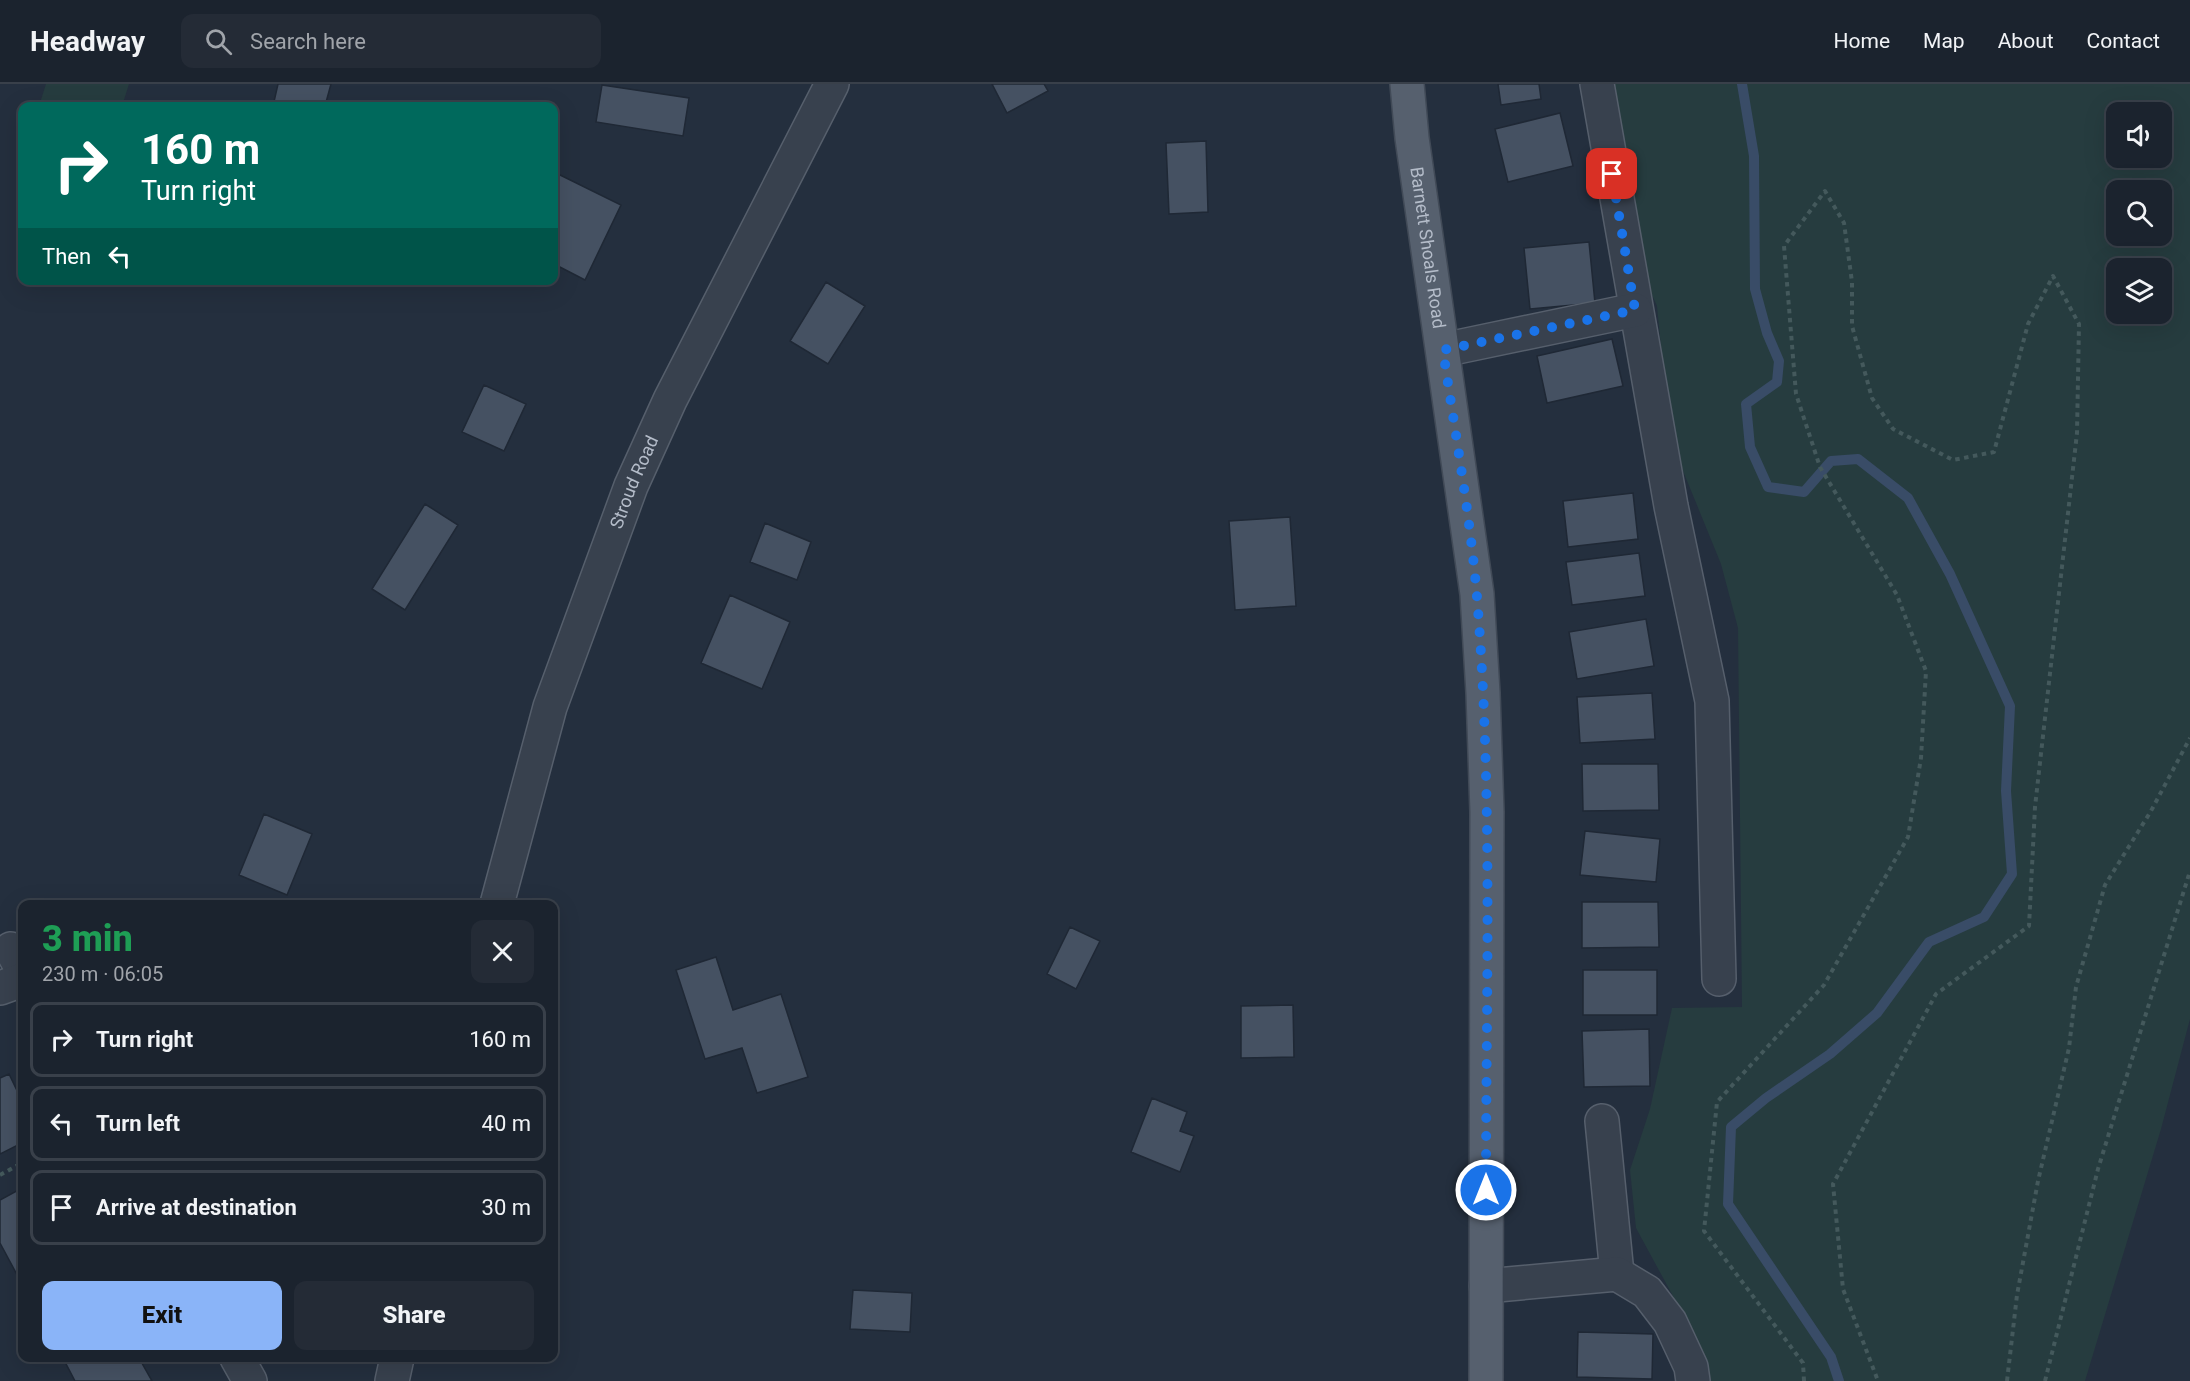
<!DOCTYPE html>
<html lang="en">
<head>
<meta charset="utf-8">
<style>
	:root { --surface:#1b232e; --page:#242b36; --text:#f1f3f6; --muted:#a0a4aa; --line:#39404a; --accent:#8ab4f8 }
	body { margin:0; font-family:Roboto,sans-serif; background:var(--page); color:var(--text); height:100vh; display:flex; flex-direction:column; font-size:22px; white-space:nowrap }
	* { box-sizing:border-box; margin:0 }
	p { font-size:20px; color:var(--muted) }
	.icon { flex:none; width:33px; height:33px; fill:none; stroke:currentColor; stroke-width:2; stroke-linecap:round; stroke-linejoin:round }
	.map { position:relative; flex:1; overflow:hidden }
	.drawer { position:absolute; left:18px; top:816px; width:540px; height:462px; display:flex; flex-direction:column; background:var(--surface); border-radius:12px; box-shadow:0 6px 24px #0002,0 0 0 2px var(--line) }
	.drawer>* { flex:none }
	.guide { position:absolute; left:18px; top:18px; width:540px; height:183px; border-radius:12px; box-shadow:0 6px 24px #0002,0 0 0 2px var(--line); background:#00695c; color:#fff; overflow:hidden }
	.buttons { position:absolute; left:2106px; top:18px; display:grid; gap:12px }
	.buttons a { display:grid; place-items:center; width:66px; height:66px; border-radius:12px; background:var(--surface); box-shadow:0 6px 24px #0002,0 0 0 2px var(--line); font-size:30px }
	.pin { position:absolute; display:grid; place-items:center; width:51px; height:51px; color:#fff; margin:-26px; border-radius:12px; box-shadow:0 3px 9px #0006 }
	.me { position:absolute; width:66px; margin:-33px; rotate:0deg; stroke-linejoin:round; filter:drop-shadow(0 0 4px #0008) }
	.turn { display:flex; align-items:center; gap:21px; height:126px; padding:0 24px; font-size:27px }
	.turn .icon { width:78px; height:78px; stroke-width:2.5 }
	.turn b { display:block; font-size:42px; line-height:51px }
	.then { display:flex; align-items:center; height:57px; padding:0 24px; background:#0003; gap:12px; font-size:22px }
	.round { display:grid; place-items:center; flex:none; width:63px; height:63px; border-radius:12px; background:var(--page) }
	.headline { display:flex; align-items:center; justify-content:space-between; height:102px; padding:0 24px }
	h1 { font-size:36px; font-weight:800; line-height:45px; color:#1e9e55 }
	.action { display:flex; gap:12px; margin-top:auto; padding:12px 24px }
	.action a { flex:1; height:69px; border-radius:12px; background:var(--accent); color:#111; font-size:24px; font-weight:800; line-height:69px; text-align:center }
	.action a+a { background:var(--page); color:var(--text) }
	ul { padding:0; list-style:none }
	li { display:flex; align-items:center; gap:18px; height:75px; margin:0 12px 9px; padding:0 12px; border:3px solid var(--line); border-radius:12px }
	li div { flex:1 }
	li b { display:block; font-size:22px }
	li em { font-style:normal }
	header { display:flex; align-items:center; gap:36px; box-sizing:border-box; height:84px; padding:0 30px; background:var(--surface); border-bottom:2px solid var(--line) }
	header strong { font-size:28px }
	nav { display:flex; gap:33px; margin-inline-start:auto; font-size:21px }
	.search { width:420px; height:54px; background:var(--page); display:flex; align-items:center; gap:15px; box-sizing:border-box; padding:0 21px; border-radius:12px; color:var(--muted); font-size:22px }
	.map>svg:first-child { display:block }
	.green { fill:#263c3f; fill-rule:evenodd }
	.lines { fill:none; stroke-linecap:round; stroke-linejoin:round }
	.stream { stroke:#394c67; stroke-width:10 }
	.building { fill:#455162; stroke:#1f2835; stroke-width:1.5 }
	.minor-casing { stroke:#565f6c; stroke-width:36 }
	.major-casing { stroke:#414a57; stroke-width:36 }
	.path { stroke:#44595c; stroke-width:4; stroke-dasharray:4.5 4.5; stroke-linecap:butt }
	.minor { stroke:#38414e; stroke-width:33 }
	.major { stroke:#56606e; stroke-width:33 }
	.route { stroke:#1a73e8; stroke-width:10; stroke-dasharray:0 18 }
	.labels { text-anchor:middle; stroke-width:6; stroke-linejoin:round; paint-order:stroke }
	.street-label { font-size:18px; fill:#b4bcc9; stroke:#1d2633 }
</style>
</head>
<body>
<header>
<strong>Headway</strong>
<div class="search"><svg class="icon" aria-label="search" viewBox="0 0 24 24"><circle cx="10" cy="10" r="6"/><path d="M15 15l6 6"/></svg>Search here</div>
<nav><a>Home</a><a>Map</a><a>About</a><a>Contact</a></nav>
</header>
<div class="map">
<svg width="2190" height="1297" viewBox="0 0 2190 1297">
	<rect width="100%" height="100%" fill="#242f3e"/>
	<path class="green" d="M46 0H129L122 22H39Z
		M1613 0H2190V935L2161 1045 2085 1297H1709L1705 1271 1636 1144 1630 1086 1650 1025 1672 924 1742 923 1738 544 1721 480 1670 355 1657 222 1639 182ZM2116 28H2162V74H2116ZM2116 106H2162V152H2116ZM2116 184H2162V230H2116Z"/>
	<g class="lines">
		<path class="stream" d="M1742 0 1754 72 1755 205 1767 249 1779 277 1777 298 1746 320 1750 363 1768 403 1804 408 1831 377 1858 375 1908 414 1950 490 2010 622 2006 707 2012 790 1984 833 1929 858 1877 929 1830 970 1766 1014 1731 1043 1728 1120 1831 1273 1839 1297"/>
	</g>
	<path class="building" d="M278 0H331L325 22H273Z
		M992 0H1044L1048 7 1007 29Z
		M1498 0H1539L1541 15 1501 21Z
		M602 1 689 14 683 52 596 38Z
		M1560 29 1573 82 1508 98 1495 45Z
		M1206 57 1208 128 1169 130 1166 59Z
		M554 88 621 121 585 196 554 180Z
		M1589 158 1595 219 1530 225 1524 164Z
		M826 198 865 222 828 280 790 257Z
		M1612 255 1623 302 1547 319 1537 272Z
		M484 301 526 320 504 367 462 348Z
		M1633 409 1638 455 1568 463 1563 417Z
		M425 420 458 441 405 526 372 505Z
		M1290 433 1296 522 1235 526 1229 437Z
		M765 439 811 458 797 496 750 478Z
		M1639 469 1645 512 1572 521 1566 478Z
		M730 511 790 538 762 605 701 579Z
		M1646 535 1654 582 1577 595 1569 548Z
		M1652 609 1655 655 1580 659 1577 613Z
		M1582 680H1658L1659 726 1583 727Z
		M264 730 312 750 287 811 239 791Z
		M1585 747 1660 755 1656 798 1580 791Z
		M1582 818H1658L1659 863 1582 864Z
		M1070 843 1100 857 1076 905 1047 890Z
		M716 873 733 926 781 910 808 993 757 1009 742 964 705 975 676 886Z
		M1583 886H1657V931H1583Z
		M1293 921 1294 973 1241 974V922Z
		M1649 945 1650 1002 1584 1003 1582 947Z
		M9 990 22 1017V1059L0 1070V994Z
		M1152 1014 1187 1028 1180 1047 1194 1052 1180 1088 1131 1068Z
		M22 1104V1200L0 1159V1116Z
		M853 1206 912 1209 910 1248 850 1245Z
		M1578 1248 1653 1250 1652 1295 1577 1293Z
		M63 1274H139L152 1297H75Z"/>
	<g class="lines">
		<defs>
			<g id="minor">
				<path d="M1597 0 1671 422 1712 617 1719 895"/>
				<path d="M1443 266 1635 226"/>
				<path id="s1" d="M497 820 550 623 631 402 670 316 832 0"/>
				<path d="M11 865 22 885"/>
				<path d="M0 904 22 896"/>
				<path d="M1602 1037 1617 1190"/>
				<path d="M1486 1202 1617 1190 1647 1208 1670 1238 1691 1283 1693 1297"/>
				<path d="M237 1274 250 1297"/>
				<path d="M392 1297 397 1274"/>
			</g>
			<g id="major">
				<path id="s2" d="M1407 0 1412 54 1477 510 1483 609 1487 728 1486 1297"/>
			</g>
		</defs>
		<use href="#minor" class="minor-casing"/>
		<use href="#major" class="major-casing"/>
		<path class="path" d="M0 1091 22 1079
			M1804 1297 1803 1279 1704 1147 1717 1018 1824 901 1908 753 1921 674 1926 587 1897 511 1820 383 1796 310 1784 162 1825 107 1844 139 1852 198V242L1872 314 1893 345 1953 376 1994 368 2028 240 2053 192 2079 240 2077 349 2035 723 2029 842 1936 910 1833 1100 1843 1205 1878 1297
			M2007 1297 2017 1211 2038 1097 2069 964 2076 903 2105 801 2151 727 2190 654
			M2045 1297 2098 1085 2190 787"/>
		<use href="#minor" class="minor"/>
		<use href="#major" class="major"/>
	</g>
	<g class="lines">
		<path class="route" d="M1486 1106C1486 909 1493 710 1477 513 1470 431 1455 348 1443 266L1635 226 1612 90"/>
	</g>
	<g class="labels">
		<g class="street-label">
			<text dy="6" stroke="none"><textPath href="#s2" startOffset="165">Barnett Shoals Road</textPath></text>
			<text dy="6" stroke="none"><textPath href="#s1" startOffset="444">Stroud Road</textPath></text>
		</g>
	</g>
</svg>
<div class="buttons">
<a><svg class="icon" aria-label="sound" viewBox="0 0 24 24"><path d="M4 9h4l5-4v14l-5-4H4zM17 9q2 3 0 6"/></svg></a>
<a><svg class="icon" aria-label="search" viewBox="0 0 24 24"><circle cx="10" cy="10" r="6"/><path d="M15 15l6 6"/></svg></a>
<a><svg class="icon" aria-label="layers" viewBox="0 0 24 24"><path d="M12 4l9 5-9 5-9-5zM3 14l9 5 9-5"/></svg></a>
</div>
<div class="pin" style="left:1612px;top:90px;background:#d93025"><svg class="icon" aria-label="arrive" viewBox="0 0 24 24"><path d="M6 21V4h12l-3 4 3 4H6"/></svg></div>
<svg class="me" style="left:1486px;top:1106px" viewBox="-20 -20 40 40"><circle r="17" fill="#1a73e8" stroke="#fff" stroke-width="3"/><path d="M0-11L8 9 0 5-8 9z" fill="#fff"/></svg>
<div class="guide">
<div class="turn"><svg class="icon" aria-label="right" viewBox="0 0 24 24"><path d="M7 20v-9h11M14 6l5 5-5 5"/></svg><div><b>160 m</b>Turn right</div></div>
<div class="then">Then<svg class="icon" aria-label="left" viewBox="0 0 24 24"><path d="M17 20v-9H6M10 6l-5 5 5 5"/></svg></div>
</div>
<section class="drawer">
<div class="headline"><div><h1>3 min</h1><p>230 m · 06:05</p></div><a class="round"><svg class="icon" aria-label="close" viewBox="0 0 24 24"><path d="M6 6l12 12M18 6L6 18"/></svg></a></div>
<ul>
<li><svg class="icon" aria-label="right" viewBox="0 0 24 24"><path d="M7 20v-9h11M14 6l5 5-5 5"/></svg><div><b>Turn right</b></div><em>160 m</em></li>
<li><svg class="icon" aria-label="left" viewBox="0 0 24 24"><path d="M17 20v-9H6M10 6l-5 5 5 5"/></svg><div><b>Turn left</b></div><em>40 m</em></li>
<li><svg class="icon" aria-label="arrive" viewBox="0 0 24 24"><path d="M6 21V4h12l-3 4 3 4H6"/></svg><div><b>Arrive at destination</b></div><em>30 m</em></li>
</ul>
<div class="action"><a>Exit</a><a>Share</a></div>
</section>
</div>
</body>
</html>
